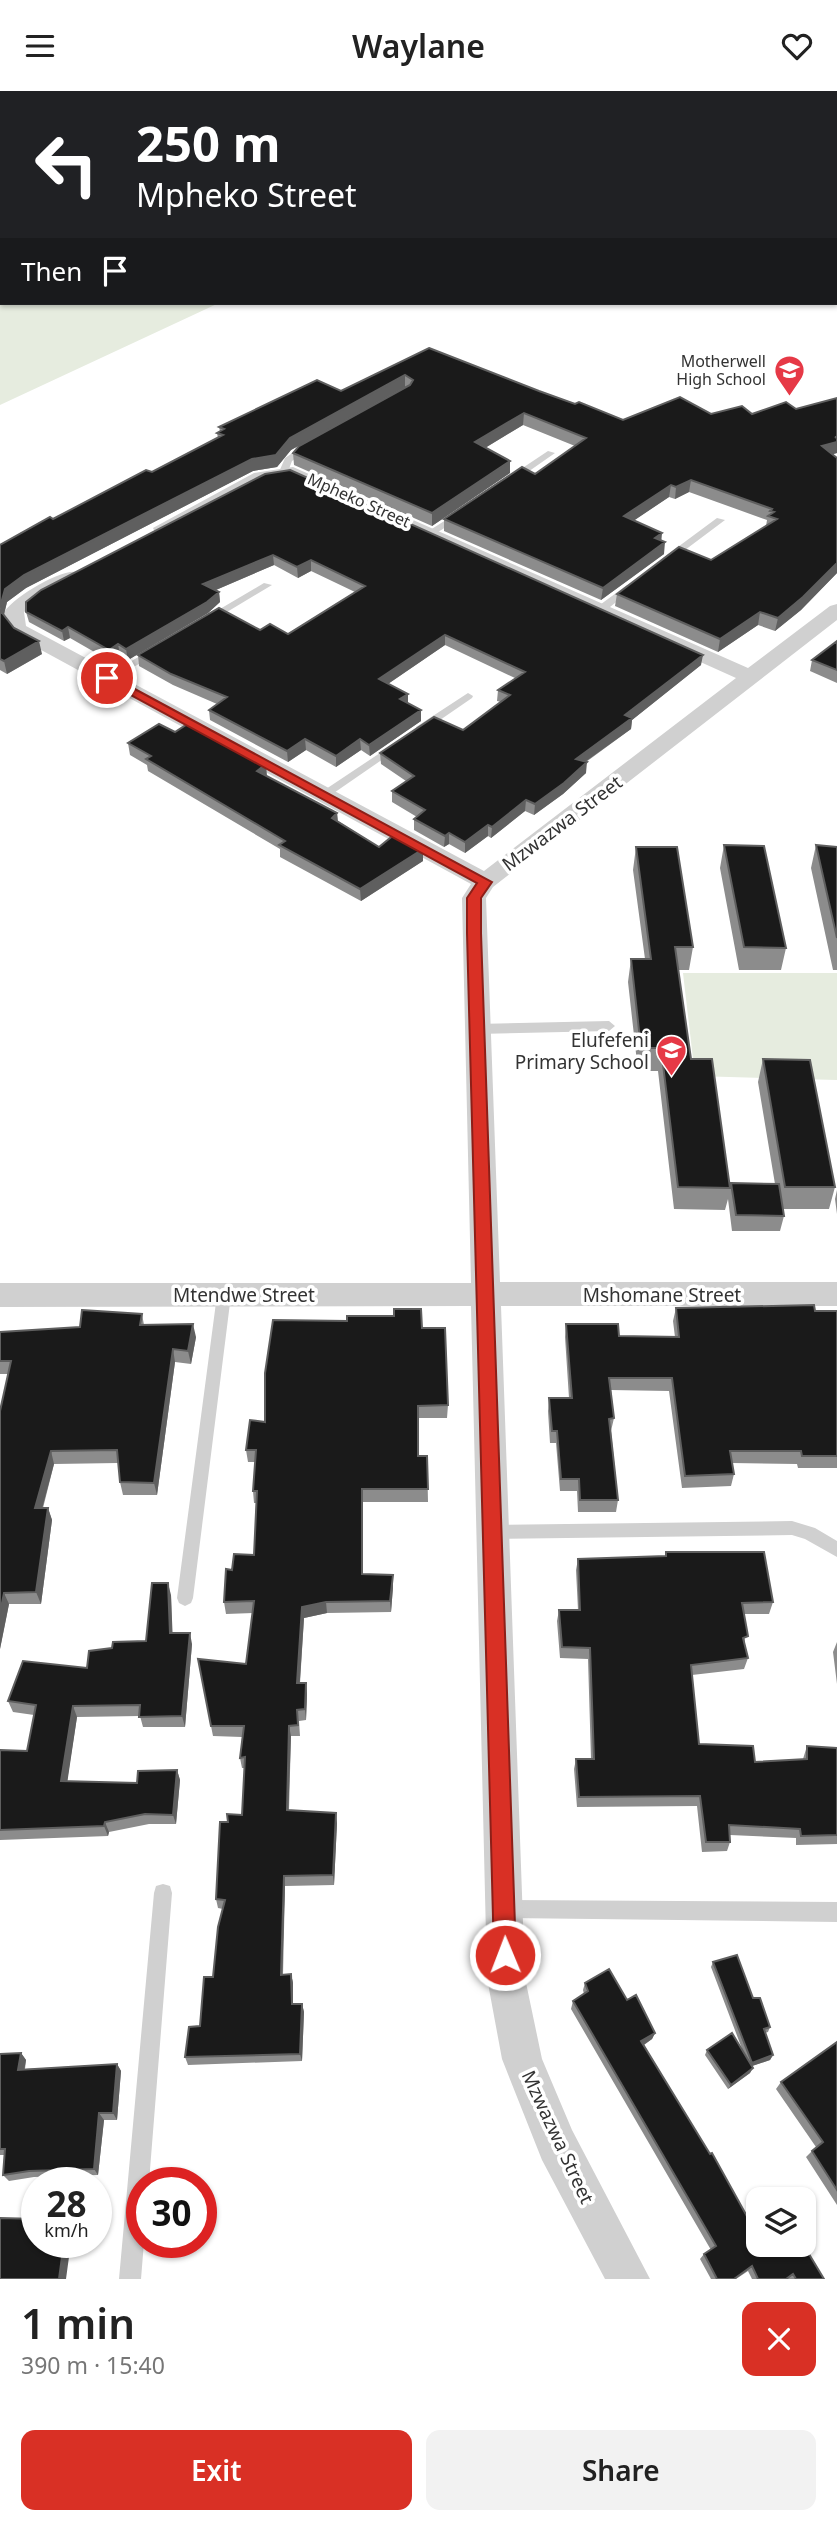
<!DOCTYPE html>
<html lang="en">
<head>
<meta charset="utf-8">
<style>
	:root { --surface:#fff; --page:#f2f2f2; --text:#222; --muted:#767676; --accent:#d93025 }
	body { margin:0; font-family:"Noto Sans",sans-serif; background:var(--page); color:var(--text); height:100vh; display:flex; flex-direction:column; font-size:26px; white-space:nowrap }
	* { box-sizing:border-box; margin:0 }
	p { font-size:23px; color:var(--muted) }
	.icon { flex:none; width:38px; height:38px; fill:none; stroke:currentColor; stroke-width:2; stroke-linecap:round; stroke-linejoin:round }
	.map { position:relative; height:2188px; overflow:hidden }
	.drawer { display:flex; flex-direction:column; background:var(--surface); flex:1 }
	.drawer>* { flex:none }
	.top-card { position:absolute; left:0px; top:0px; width:838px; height:214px; box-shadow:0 2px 5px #0004; background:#202124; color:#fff; overflow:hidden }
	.buttons { position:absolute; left:746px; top:2096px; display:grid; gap:14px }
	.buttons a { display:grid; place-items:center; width:70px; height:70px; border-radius:14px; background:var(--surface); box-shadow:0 2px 5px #0004; font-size:35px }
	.speed { position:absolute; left:21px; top:2076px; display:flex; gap:14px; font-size:35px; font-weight:700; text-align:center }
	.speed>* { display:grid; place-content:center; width:91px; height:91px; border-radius:50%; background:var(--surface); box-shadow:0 2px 5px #0004; line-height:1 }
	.speed small { font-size:18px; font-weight:400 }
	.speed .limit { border:10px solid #d22; background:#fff; color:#111 }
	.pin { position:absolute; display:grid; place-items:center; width:60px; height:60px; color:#fff; margin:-30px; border:4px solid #fff; border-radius:50%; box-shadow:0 2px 7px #0007 }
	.me { position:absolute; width:77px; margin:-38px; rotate:359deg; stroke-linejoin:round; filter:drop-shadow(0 0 5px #0008) }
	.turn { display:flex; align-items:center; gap:24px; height:147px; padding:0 21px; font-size:32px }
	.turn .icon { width:91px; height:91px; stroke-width:2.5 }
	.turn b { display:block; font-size:49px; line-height:60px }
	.then { display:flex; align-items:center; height:66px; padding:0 21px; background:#0003; gap:14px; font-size:26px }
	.round { display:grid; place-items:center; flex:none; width:74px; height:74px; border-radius:14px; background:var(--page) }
	.headline { display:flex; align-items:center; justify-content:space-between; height:119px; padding:0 21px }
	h1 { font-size:42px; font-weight:600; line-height:52px }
	.button { display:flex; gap:14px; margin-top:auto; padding:14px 21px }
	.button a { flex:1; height:80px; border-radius:14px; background:var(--accent); color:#fff; font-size:28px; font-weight:600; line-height:80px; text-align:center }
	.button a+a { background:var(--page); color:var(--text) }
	header { display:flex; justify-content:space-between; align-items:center; height:91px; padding:0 21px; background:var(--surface); font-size:32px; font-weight:600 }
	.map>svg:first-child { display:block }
	.green { fill:#e6ecdf }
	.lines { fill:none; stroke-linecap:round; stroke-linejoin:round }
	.service { fill:#d0d0d0; fill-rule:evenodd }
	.minor { fill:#d0d0d0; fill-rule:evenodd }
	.wall { fill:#8c8c8c }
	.shaded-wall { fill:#5f5f5f }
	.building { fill:#1a1a1a; stroke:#5f5f5f; stroke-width:2 }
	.route { fill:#d93025; stroke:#8d1f18; stroke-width:2 }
	.labels { text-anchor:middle; stroke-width:7; stroke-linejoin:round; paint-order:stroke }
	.far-poi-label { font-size:16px; fill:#333; stroke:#fff; text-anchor:end }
	.far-street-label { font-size:16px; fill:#333; stroke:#fff }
	.street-label { font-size:19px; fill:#333; stroke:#fff }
	.poi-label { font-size:19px; fill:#333; stroke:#fff; text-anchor:end }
</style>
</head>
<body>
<header><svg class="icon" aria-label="menu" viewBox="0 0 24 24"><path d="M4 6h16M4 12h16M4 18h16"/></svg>Waylane<svg class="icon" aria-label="heart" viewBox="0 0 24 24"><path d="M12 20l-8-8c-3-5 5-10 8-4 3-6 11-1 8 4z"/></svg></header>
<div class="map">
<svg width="837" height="2188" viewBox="0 0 837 2188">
	<rect width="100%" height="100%" fill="#fff"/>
	<path class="green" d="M0 0H496L2 2V212H219L0 314Z
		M683 882H837V989L695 985Z"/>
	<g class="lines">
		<path class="service" d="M306 353 313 355 292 370 287 383H281L279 381 285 367Z
			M548 360 555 362 515 390H509V386Z
			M460 420 465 423 463 425 435 443 427 441Z
			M717 427 725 429 669 471H663V467Z
			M264 492 272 494 212 530 203 528Z
			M627 494 635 496 605 520H597V516Z
			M154 557 159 560 158 562 111 589H103L102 587Z
			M468 602 473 605 472 607 424 640H416V636Z
			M395 652 400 655 399 657 328 706H320V702Z
			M609 930 615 935 609 940 477 943 471 938 477 933Z
			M224 1198 229 1200 231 1204 193 1507 191 1512 185 1515 179 1512 177 1507 217 1204 219 1200Z
			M792 1430 815 1437 837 1450V1466L805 1448 792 1444 494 1448 488 1446 486 1441 488 1436 494 1434Z
			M163 1793 170 1795 172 1802 149 2091H142V2151H144L141 2188H119L154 1802 156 1795Z
			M505 1809 837 1811V1831L505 1827 498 1825 496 1818 498 1811Z"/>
		<path class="minor" d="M293 376 748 577 830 515 837 513V529L493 796 486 807 500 1191H837V1215H501L525 1887 542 1968 572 2039 650 2188H605L542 2069 502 1968 487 1887 471 1215 0 1216V1192H471L462 807 471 793 10 542 3 523C10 508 61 477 77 481L80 485 77 489 24 521 26 535 484 780 736 587 291 387 265 391 169 441H155L153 437 254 382Z"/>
	</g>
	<path class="wall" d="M429 257 539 300 623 329 711 323H752L837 362 833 363 837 367V482L801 519 775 540 758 534 718 561 615 515 617 503 711 469 766 435 767 429 689 401 675 408 669 406 634 429 661 449 664 463 601 509 444 440V428L535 383 575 355 523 334 485 357 510 370V382L432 435 294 374 293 362 406 296H405L291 359 277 376 253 380 26 497 7 511 4 524 14 537 42 563 7 583 0 579V454L152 381 218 347 217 342 220 340 219 336 341 300Z
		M265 383 701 574 632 629 631 638 586 671V682L563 703 534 724 525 720 491 747 488 745 465 762 449 753 444 756 414 739V728L417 726 392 711V700L406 690 381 673 380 662 463 639 501 611 497 610 498 599 515 587 445 554 388 593 408 612 421 619V630L370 665 361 659 336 676 306 659 288 671 210 629 209 619 217 613 173 594 139 575 138 564 260 539 288 543 355 501 311 480 298 487 274 474 216 499 219 501 220 511 208 522 128 569 120 564 110 570 70 547 64 550 29 531 26 521Z
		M837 550V592L810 580 812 569Z
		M175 641 267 685 337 722 338 730 379 756 423 758V770L361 810 280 766V758L148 680 147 674 130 664 128 652Z
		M724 754 786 857 781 879H739L720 777Z
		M816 754 837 756V879H833L811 777Z
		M636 756 693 856 689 879H678L691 968 730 1096 731 1092 775 1093 758 991 763 968 835 1096 829 1118H783L784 1125 780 1140H732L728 1108 725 1119 674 1118 658 980H638L628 891 631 868H645L633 779Z
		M837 1099V1123L835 1108Z
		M676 1217 837 1220V1377H798L797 1373 732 1372 734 1383 731 1395 682 1397 669 1300 611 1299 614 1327 611 1340 618 1409 616 1421H578L577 1400H560L556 1352H550L548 1320 549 1307H569L565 1246 566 1233 619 1245 675 1246 673 1230Z
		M142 1223 144 1234 196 1246 191 1273 175 1271 157 1404H123L120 1391 118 1372 54 1373 43 1417H48L52 1429 41 1513H9L0 1558 8 1283H0V1241L80 1236Z
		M422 1237 448 1314 447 1327H418V1365H427L428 1411H363V1483L393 1496 391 1521 327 1522 304 1527 300 1592H306L307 1603 306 1629 299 1630 300 1645H291L289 1719 337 1732 334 1794 285 1795 283 1884 291 1883 293 1892V1913H302L304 1921 302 1970 188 1974 185 1966 200 1935 213 1886 223 1818 218 1817 216 1808 228 1731 242 1724 245 1677H242L240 1667 242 1646 213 1645 211 1635 246 1573 253 1522 226 1523 224 1511 232 1479 254 1464 256 1412H254L253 1400 255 1371H248L246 1359 265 1331Z
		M666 1461 773 1511 769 1523H744L745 1555 748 1567 744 1578 692 1584 699 1653 755 1671 803 1668 807 1655 837 1744V1753L796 1754V1747L730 1744V1751L727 1760 702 1761 697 1715 577 1716 574 1678 576 1668H591L588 1568 560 1567 557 1530 559 1519H578L576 1479 578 1468 665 1465Z
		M171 1504 172 1542 192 1553 185 1636H143L140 1625 77 1626 67 1690 137 1692 177 1679 180 1689 176 1733H149L109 1741 108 1745 0 1749V1659L27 1660 34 1624 13 1621 8 1610 87 1577 112 1557 146 1550Z
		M837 1551V1593L833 1561Z
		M713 1871 753 1907 770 1936 768 1941 765 1942 773 1964 770 1969 752 1975 750 1982 728 1998 705 1964 707 1959 744 1963 711 1876Z
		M585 1892 627 1909 655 1942 652 1948 644 1954 754 2138 824 2188H752L748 2180 736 2188H711L700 2168 704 2163 711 2159 571 1918 573 1910 584 1903 583 1899Z
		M837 1951V2114L806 2066 816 2056 776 1998 781 1991Z
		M21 1962 26 1969 25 1978 117 1973 121 1980 117 2029H104L98 2084 34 2086 9 2090 3 2084 4 2064H0V1963Z"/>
	<path class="shaded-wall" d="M405 284V296L291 359 277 376 253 380 26 497 7 511 2 531 0 516 5 498 24 484 290 347Z
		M524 322 523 334 475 363V351Z
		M835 346H837V362L820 367 822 355Z
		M510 370V382L432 435V422Z
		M691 389 689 401 675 408 676 396Z
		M671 394 669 406 623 437 624 425Z
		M662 442 661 454 655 447Z
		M665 451 664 463 601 509 603 497Z
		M273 464 274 474 204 504 203 493Z
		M311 469V480L298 487 297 476Z
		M837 472V482L801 519 775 540 778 527Z
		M219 501 220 511 208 522 128 569 126 558Z
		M760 521 758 534 718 561 720 548Z
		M68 536 70 547 64 550 62 540Z
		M445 544V554L379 599V588Z
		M39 550 42 563 7 583 4 570Z
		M118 553 120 564 110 570 109 559Z
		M703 564 701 574 632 629 631 638 575 678 576 668 625 624Z
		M408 603V614L400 608Z
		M421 619V630L370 665 369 654Z
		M305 648 306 659 288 671 287 660Z
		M360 648 361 659 336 676V665Z
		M587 671 586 682 563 703 534 724 535 713Z
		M266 673 267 685 257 680Z
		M526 709 525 720 491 747 492 736Z
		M337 722 338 734 332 727Z
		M488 734V745L465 762V751Z
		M449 742V753L444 756 445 745Z
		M423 758V770L361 810 360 798Z
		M193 1233 196 1246 191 1273 188 1260Z
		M173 1258 175 1271 157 1404 154 1392Z
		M51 1360 54 1373 39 1429 35 1417Z
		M48 1417 52 1429 41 1513 36 1501Z
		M393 1484V1496L391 1521 390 1510Z
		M168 1492 171 1504 173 1553 170 1542Z
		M4 1502 9 1513 0 1558V1522Z
		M326 1511 327 1522 304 1527 299 1603 297 1592 302 1516Z
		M190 1542 192 1553 185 1636 182 1625Z
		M306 1592 307 1603 306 1629 305 1618Z
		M73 1615 77 1626 66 1700 61 1690Z
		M289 1635 291 1645 288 1729 287 1719Z
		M177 1679 180 1689 176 1733 173 1724Z
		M336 1722 337 1732 334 1794 333 1784Z
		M105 1731 109 1741 108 1745 104 1735Z
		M284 1785 285 1795 282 1892 281 1884Z
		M291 1883 293 1892V1922L292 1913Z
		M302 1913 304 1921 302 1970 300 1963Z
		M655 1942 652 1948 639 1957 641 1950Z
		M21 1962 26 1969 23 1986 18 1979Z
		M773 1964 770 1969 749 1976 752 1972Z
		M117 1973 121 1980 117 2029 113 2022Z
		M753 1977 750 1982 728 1998 731 1994Z
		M99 2022 104 2029 98 2084 94 2078Z
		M64 2151H71L66 2188H59Z"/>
	<path class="building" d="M429 257 539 300 575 313 579 311 623 329 680 306 711 323 742 315 752 323 786 311 796 318 837 307V346H835L837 347V351L822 355 837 367V472L803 506 778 527 760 521 720 548 617 503 679 456 711 469 777 428 768 425 774 421 770 420 772 418 691 389 676 396 671 394 624 425 662 442 655 447 665 451 603 497 444 428 522 376 535 383 586 347 524 322 475 351 510 370 432 422 293 362 299 355 410 294 413 289 405 284 290 347 276 364 252 368 24 484 5 498 0 516V454L50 426 53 428 146 379 152 381 223 344 217 342 224 338 219 336 317 289 341 300Z
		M290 379 703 564 625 624 632 627 576 668 587 671 564 692 535 713 526 709 492 736 488 734 465 751 449 742 445 745 414 728 425 719 392 700 414 685 380 662 434 626 463 639 510 604 498 599 525 581 445 544 379 588 408 603 400 608 421 619 369 654 360 648 336 665 305 648 287 660 209 619 227 606 171 583 138 564 219 517 260 539 270 533 288 543 365 495 311 469 297 476 273 464 203 493 219 501 207 511 126 558 118 553 109 559 68 536 62 540 26 521V511L41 499 265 383Z
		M0 519 14 537 39 550 4 570 0 568Z
		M837 550V579L812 569Z
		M189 632 266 673 257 680 337 722 332 727 379 756 395 743 423 758 360 798 279 754 285 750 146 668 151 665 128 652 159 633 175 641Z
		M724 754 764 755 786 857 744 856Z
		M816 754 837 756V847Z
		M636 756H677L693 856H675L691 968H712L730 1097 678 1096 661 957H641L631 868H651Z
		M763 968 810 969 835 1096H785Z
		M731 1092 779 1093 784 1125 736 1124Z
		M814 1214 815 1220H837V1365H802L801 1360H730L734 1383 685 1385 672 1287H609L614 1327 609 1328 618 1409H580L579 1388H561L557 1340H552L549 1307H572L566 1233H618L619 1245 679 1246 676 1217Z
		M394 1218H421L422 1237H445L448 1314 418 1315V1365H427L428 1398H362V1483L393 1484 390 1510 326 1511 302 1516 297 1592H306L305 1618 297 1619 298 1634 289 1635 287 1719 336 1722 333 1784 284 1785 281 1884 291 1883 292 1913H302L300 1963 185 1966 189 1936 200 1935 204 1886H213L218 1836 225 1809 216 1808 220 1731H228L227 1723 242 1724 245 1666 240 1667 244 1635H211L198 1568 246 1573 254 1510 224 1511 226 1478 232 1479 234 1463 254 1464 257 1400H253L256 1359H246L250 1329 265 1331V1282L273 1229 347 1230V1225H394Z
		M82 1219 142 1223 140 1234 193 1233 188 1260 173 1258 154 1392 120 1391 117 1359 51 1360 35 1417H48L36 1501 4 1502 0 1522V1320L11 1270H0V1241L80 1236Z
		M666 1461H764L773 1511 742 1512 748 1545 743 1547 748 1567 691 1574 699 1653 753 1655 755 1671 807 1668V1655L837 1657V1744L801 1745 800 1738 729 1734 730 1751H706L700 1705 579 1706 576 1668H594L590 1557 562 1556 559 1519H580L578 1468 666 1465Z
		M152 1492H168L170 1542H190L182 1625 139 1626 140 1614 73 1615 61 1690 137 1692 138 1680 177 1679 173 1724 145 1723 105 1731 104 1735 0 1739V1659L27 1660 36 1614 8 1610 23 1570 87 1577 89 1560 112 1557 113 1551 146 1550Z
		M737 1864 753 1907H760L770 1936 764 1938 773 1964 752 1972 713 1871Z
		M609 1878 627 1909 636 1904 655 1942 641 1950 710 2063 712 2062 754 2138 758 2135V2154H803V2153L824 2188H796L793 2183 786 2188H758L752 2175 734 2188H717L704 2163 716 2155 573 1910 588 1900 585 1892Z
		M732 1942 753 1977 731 1994 707 1959Z
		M837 1951V2099L812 2060 823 2051 781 1991Z
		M21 1962 18 1979 117 1973 113 2022H99L94 2078 29 2080 3 2084 5 2058H0V1963Z
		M0 2127 37 2128V2151H64L59 2188H0Z"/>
	<path class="route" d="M107 583 492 791 481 807V842L516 1864 513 1872 505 1875 497 1872 494 1864 467 842V807L477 792 103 589 101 587Z"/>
	<defs>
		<symbol id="school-pin" viewBox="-11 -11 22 30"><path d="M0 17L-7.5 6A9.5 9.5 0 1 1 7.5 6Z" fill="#e63946" stroke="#fff"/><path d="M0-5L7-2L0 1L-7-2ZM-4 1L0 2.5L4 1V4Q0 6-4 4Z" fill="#fff"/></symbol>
	</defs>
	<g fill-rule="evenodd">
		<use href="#school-pin" x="772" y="262" width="35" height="47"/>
		<use href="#school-pin" x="654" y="942" width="35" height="47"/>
	</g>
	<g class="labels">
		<g class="far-poi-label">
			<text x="766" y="276">Motherwell<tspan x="766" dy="18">High School</tspan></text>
		</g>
		<g class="far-street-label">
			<text transform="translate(359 409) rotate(24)" y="6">Mpheko Street</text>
		</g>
		<g class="street-label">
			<text transform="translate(562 732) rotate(-37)" y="7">Mzwazwa Street</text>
			<text x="244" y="1211">Mtendwe Street</text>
			<text x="662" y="1211">Mshomane Street</text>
			<text transform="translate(558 2046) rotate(65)" y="7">Mzwazwa Street</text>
		</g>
		<g class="poi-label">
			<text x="649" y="956">Elufefeni<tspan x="649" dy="22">Primary School</tspan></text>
		</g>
	</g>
</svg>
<div class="buttons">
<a><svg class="icon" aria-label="layers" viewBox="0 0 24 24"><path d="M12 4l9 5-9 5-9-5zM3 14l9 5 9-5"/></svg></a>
</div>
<div class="speed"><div>28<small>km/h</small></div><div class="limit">30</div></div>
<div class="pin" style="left:107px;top:587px;background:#d93025"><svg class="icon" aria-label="arrive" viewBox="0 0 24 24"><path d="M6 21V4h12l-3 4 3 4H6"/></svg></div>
<svg class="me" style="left:505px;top:1864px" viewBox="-20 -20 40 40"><circle r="17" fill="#d93025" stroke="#fff" stroke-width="3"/><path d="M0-11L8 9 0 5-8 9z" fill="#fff"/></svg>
<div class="top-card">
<div class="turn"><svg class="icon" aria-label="left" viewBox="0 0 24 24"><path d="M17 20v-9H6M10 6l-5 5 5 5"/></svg><div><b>250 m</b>Mpheko Street</div></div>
<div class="then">Then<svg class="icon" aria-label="arrive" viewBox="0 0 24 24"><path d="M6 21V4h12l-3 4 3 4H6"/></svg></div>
</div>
</div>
<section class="drawer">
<div class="headline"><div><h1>1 min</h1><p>390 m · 15:40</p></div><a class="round" style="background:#d93025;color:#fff"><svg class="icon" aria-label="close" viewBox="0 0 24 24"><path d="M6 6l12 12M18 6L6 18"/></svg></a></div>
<div class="button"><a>Exit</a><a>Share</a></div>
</section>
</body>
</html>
